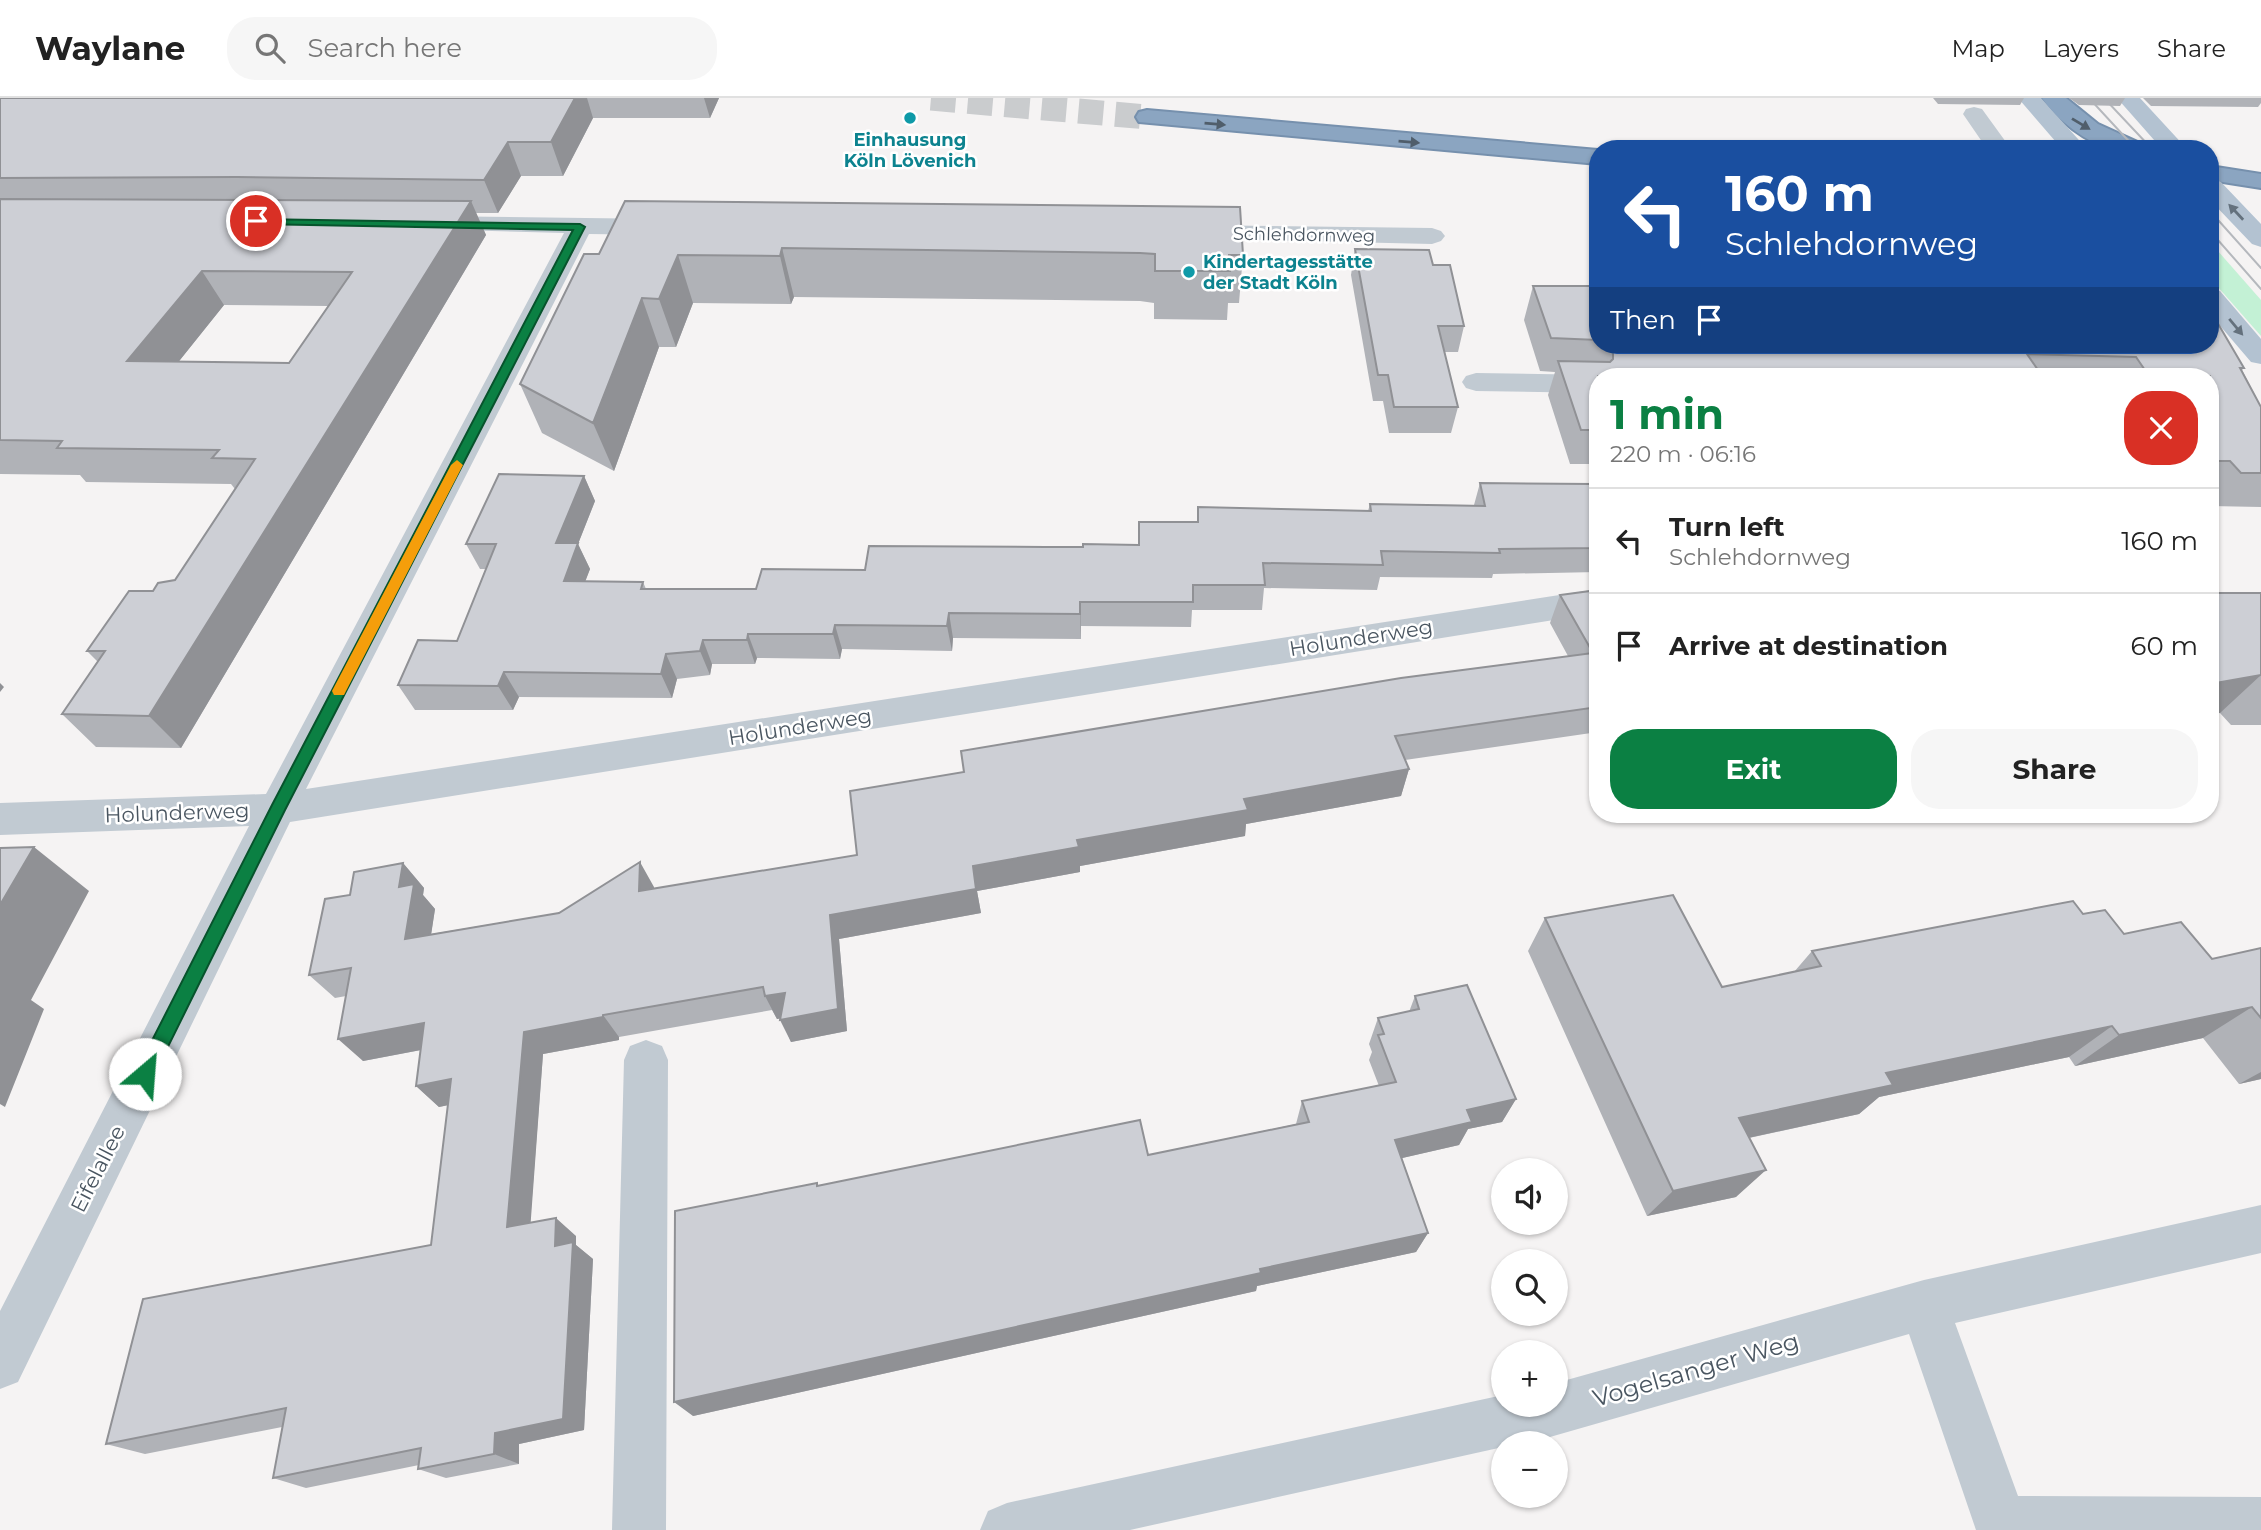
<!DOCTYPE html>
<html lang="en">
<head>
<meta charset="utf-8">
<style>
	:root { --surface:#fff; --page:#f6f6f6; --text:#222; --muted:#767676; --line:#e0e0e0; --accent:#0b8043 }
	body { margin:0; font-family:Montserrat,sans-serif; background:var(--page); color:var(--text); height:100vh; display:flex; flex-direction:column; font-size:26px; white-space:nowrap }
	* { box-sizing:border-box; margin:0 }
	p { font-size:23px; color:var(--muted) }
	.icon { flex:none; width:38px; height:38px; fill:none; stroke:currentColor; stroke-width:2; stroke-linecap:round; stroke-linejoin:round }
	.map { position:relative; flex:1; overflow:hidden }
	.drawer { position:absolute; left:1589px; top:270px; width:630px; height:455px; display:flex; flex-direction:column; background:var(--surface); border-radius:28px; box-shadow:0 2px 5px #0004 }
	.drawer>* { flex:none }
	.hud { position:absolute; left:1589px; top:42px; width:630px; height:214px; border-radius:28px; box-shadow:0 2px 5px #0004; background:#1a4fa0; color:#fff; overflow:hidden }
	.tools { position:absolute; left:1491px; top:1060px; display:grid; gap:14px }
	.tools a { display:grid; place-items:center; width:77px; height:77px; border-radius:50%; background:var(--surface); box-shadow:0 2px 5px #0004; font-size:35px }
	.pin { position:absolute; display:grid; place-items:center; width:60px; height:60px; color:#fff; margin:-30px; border:4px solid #fff; border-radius:50%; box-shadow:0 2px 7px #0007 }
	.me { position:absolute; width:77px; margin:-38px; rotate:27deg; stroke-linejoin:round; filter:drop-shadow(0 0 5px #0008) }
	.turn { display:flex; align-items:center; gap:24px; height:147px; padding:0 21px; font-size:32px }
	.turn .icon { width:91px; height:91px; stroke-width:2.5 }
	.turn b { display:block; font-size:49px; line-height:60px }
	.then { display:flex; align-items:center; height:66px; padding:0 21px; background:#0003; gap:14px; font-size:26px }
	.round { display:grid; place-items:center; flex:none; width:74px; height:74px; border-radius:28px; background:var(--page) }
	.overview { display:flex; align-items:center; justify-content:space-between; height:119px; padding:0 21px }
	h1 { font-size:42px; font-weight:700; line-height:52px; color:var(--accent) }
	.cta { display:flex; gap:14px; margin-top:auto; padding:14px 21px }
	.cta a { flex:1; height:80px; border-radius:28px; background:var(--accent); color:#fff; font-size:28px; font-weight:700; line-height:80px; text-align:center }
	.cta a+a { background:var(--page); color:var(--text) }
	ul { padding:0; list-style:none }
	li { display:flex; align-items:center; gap:21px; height:105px; padding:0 21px; border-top:2px solid var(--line) }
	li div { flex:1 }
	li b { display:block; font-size:26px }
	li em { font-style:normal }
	header { display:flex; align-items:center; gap:42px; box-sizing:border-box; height:98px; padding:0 35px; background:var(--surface); border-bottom:2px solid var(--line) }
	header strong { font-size:33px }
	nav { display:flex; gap:38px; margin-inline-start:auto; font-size:24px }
	.search { width:490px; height:63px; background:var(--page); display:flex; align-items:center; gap:18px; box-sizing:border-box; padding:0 24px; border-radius:28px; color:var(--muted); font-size:26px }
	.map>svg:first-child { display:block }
	.green { fill:#c3f1d5 }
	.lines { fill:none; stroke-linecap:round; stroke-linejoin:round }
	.highway-tunnel { stroke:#caccce; stroke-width:25; stroke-dasharray:25 12; stroke-linecap:butt }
	.highway-casing { stroke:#7690ad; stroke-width:4 }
	.minor { fill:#c1cad2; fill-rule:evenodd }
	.major { fill:#b3c2d1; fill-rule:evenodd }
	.highway { fill:#8ba5c1; fill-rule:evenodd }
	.tram { stroke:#b5b8bd; stroke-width:2 }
	.wall { fill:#b0b2b7; fill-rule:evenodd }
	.shaded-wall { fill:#909195 }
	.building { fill:#cdcfd5; stroke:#909195; stroke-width:2; fill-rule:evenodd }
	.oneway { fill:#505e6b }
	.oneway2 { fill:#64717d }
	.route { fill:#0b8043; stroke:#07532c; stroke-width:2 }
	.slow { fill:#f59e0b }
	.culture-dot { fill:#0f9aa8; stroke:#fff; stroke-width:2.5 }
	.labels { text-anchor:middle; stroke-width:5; stroke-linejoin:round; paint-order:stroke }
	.far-culture-label { font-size:18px; font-weight:bold; fill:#0d838f; stroke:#fff }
	.far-street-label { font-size:18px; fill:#4a5661; stroke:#fff }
	.street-label { font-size:21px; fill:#4a5661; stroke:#fff }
	.near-street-label { font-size:24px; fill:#4a5661; stroke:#fff }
</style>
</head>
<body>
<header>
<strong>Waylane</strong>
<div class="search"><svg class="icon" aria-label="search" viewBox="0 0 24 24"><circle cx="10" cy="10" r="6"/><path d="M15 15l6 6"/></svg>Search here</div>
<nav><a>Map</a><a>Layers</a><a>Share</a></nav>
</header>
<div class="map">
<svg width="2261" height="1432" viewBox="0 0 2261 1432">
	<rect width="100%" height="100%" fill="#f5f3f3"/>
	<path class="green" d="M2210 144 2261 202V238L2210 180Z"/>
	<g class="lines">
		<path class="highway-tunnel" d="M931 0 1147 19"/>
		<defs>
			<path id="highway" d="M2042 0H2066L2098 26 2142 46 2146 51C2135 51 2123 53 2113 51 2087 46 2056 21 2042 0Z
				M1147 12 1598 52V66L1139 24 1136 19 1139 14Z
				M2210 68 2261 76V90L2210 82Z"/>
		</defs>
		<use href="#highway" class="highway-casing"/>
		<path class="minor" d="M1974 9 1982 11 2011 51H1987L1963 16 1966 11Z
			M429 118 663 121 672 124 676 129 672 134 663 137 589 136 306 691 1598 491V515L290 724 18 1284 0 1291V1213L249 728 0 737V705L266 696 564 135 420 131 416 126 420 121Z
			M1189 127 1432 130 1441 133 1445 138 1441 143 1432 146 1180 140 1176 135 1180 130Z
			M1476 275 1598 277 1602 278H1598V295L1476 293 1466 290 1462 284 1466 278Z
			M646 942 662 948 668 962 666 1432H612L624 962 630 948Z
			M2261 1107V1155L1955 1225 2018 1398 2261 1399V1432H1976L1909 1236 1550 1339 1519 1346H1503V1349L1130 1432H980L988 1413 1007 1405 1503 1297V1307H1556V1285L1924 1182Z"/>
		<path class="major" d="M2018 0H2041L2087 51H2062Z
			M2117 0H2140L2187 51H2162Z
			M2210 80 2219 82 2261 126V149L2252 146 2210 102Z
			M2210 191 2220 193 2261 241V266L2251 264 2210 216Z"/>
		<use href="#highway" class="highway"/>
		<path class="tram" d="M2089 0 2136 51
			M2104 0 2152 51
			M2210 113 2261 170
			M2210 133 2261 191"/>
	</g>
	<path class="wall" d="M0 0H719L710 20H593L563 78H521L498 115H476L486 137 181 650 96 649 62 616 98 564 87 553 153 493 175 482 235 391 231 386 86 384 80 377 0 376ZM224 207 328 208 289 265 179 263Z
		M1933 0H2024L2020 7 1938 6Z
		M2069 0H2125L2120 8 2079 7Z
		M2143 0H2261V5L2258 9 2151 8Z
		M625 103 1243 157 1239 205H1228L1227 222 1154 221V205L1140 203 794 199 791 206 693 205 676 249H659L614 373 542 335 520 286 599 156Z
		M1355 151 1433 167 1464 228 1458 254H1444L1458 309 1451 335H1389L1383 303H1373L1351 177Z
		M1533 188H1598V247H2210L2244 270 2242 272 2261 309V409L2210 408V278H1598V366H1570L1548 297 1555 274 1540 273 1524 222Z
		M584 378 595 403 578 446 590 471 585 483 643 484 646 491H756L865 472 1045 449 1139 447 1197 424 1198 409 1368 413 1370 406 1474 407 1480 385 1598 401V474L1493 476 1492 480 1380 479 1377 492 1264 490 1262 512H1192L1191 529 1081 528V541L953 540 952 553 842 551 840 561 757 560 755 566H712L710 577 677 581 672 600 519 599 513 612H415L398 587 457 543 486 471H480L466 446Z
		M1598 492V634L1405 662 1409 671 1401 698 1246 726 1245 738 1080 768V774L977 793 981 815 839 841 847 933 791 944 781 920 777 921 772 912 619 939V942L543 956 530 1125 576 1138V1147L593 1161 584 1332 519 1346V1366L446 1380 418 1371 419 1367 306 1390 273 1380 282 1329 145 1356 106 1346 431 1147 448 1007 439 1009 416 988 421 952 363 963 346 898 335 900 309 877 350 797 403 765 424 790 423 797 435 811 431 836 559 815 654 789V791L857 757 964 674 1568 558 1550 525 1560 497Z
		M2261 495V627H2231L2220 615Z
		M2083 816 2124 836 2212 861 2261 850V981L2239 986 2203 940 2075 968 2069 959 1879 999 1859 1016 1749 1040 1736 1099 1647 1118 1528 853 1545 820 1722 889 1794 874 1812 853Z
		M1415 898 1516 1001 1502 1024 1468 1031 1459 1047 1402 1060 1428 1135 1416 1154 1257 1188 1256 1193 693 1318 818 1088 1148 1057 1296 1026 1302 1003 1379 988 1369 962 1372 954 1369 946 1378 920 1409 914Z"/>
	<path class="shaded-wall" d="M575 0H587L593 20 563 78 551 44Z
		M704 0H719L710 20Z
		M508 44 521 78 498 115 484 82Z
		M471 103 486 137 181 650 149 618Z
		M782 150 794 199 791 206 780 158Z
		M678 157 693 205 676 249 659 201Z
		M202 173 224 207 152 297 127 263Z
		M642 200 659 249 614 373 593 325Z
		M584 378 595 403 578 446 590 471 576 508 564 483 556 445Z
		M1080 504 1081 528V541L1080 516Z
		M949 515 953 540 952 553 947 528Z
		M835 527 842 551 840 561 833 536Z
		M748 536 757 560 755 566 747 542Z
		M703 542 712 566 710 577 700 553Z
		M666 556 677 581 672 600 661 576Z
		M504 574 519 599 513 612 498 588Z
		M2261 577 2220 615 2210 617V586Z
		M0 585 4 589 0 594Z
		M1409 671 1401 698 1246 726 1245 738 1080 768V774L977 793 981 815 839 841 847 933 791 944 780 922 830 817 973 768 1244 701Z
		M34 749 89 793 31 902 44 911 5 1009 0 1006V807Z
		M640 764 654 789 653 818 639 793Z
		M403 765 424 790 423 797 435 811 427 864 405 841 399 789Z
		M785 895 795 918 777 921 765 898Z
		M2252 909 2203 940 2075 968 2119 937Z
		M603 917 619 939V942L543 956 529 1147 507 1129 524 934Z
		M424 925 447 947 363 963 338 941Z
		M2112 928 2069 959 1879 999 1859 1016 1711 1048 1739 1020 1886 975Z
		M2261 974V981L2239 986Z
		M451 981 473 1002 439 1009 416 988Z
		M1516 1001 1502 1024 1468 1031 1459 1047 1385 1064 1395 1042 1467 1012Z
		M1766 1072 1736 1099 1647 1118 1673 1093Z
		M556 1120 576 1138V1147L593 1161 584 1332 519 1346V1366L494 1356 495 1335 555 1148Z
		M1428 1135 1416 1154 1257 1188 1256 1193 693 1318 674 1304 1260 1171Z"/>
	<path class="building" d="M0 0H575L551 44H508L484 82 237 79 0 80Z
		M0 101 471 103 149 618 62 616 105 553H87L129 493H153L158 485 175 482 255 361 212 360 219 352 57 350 62 343 0 342ZM202 173 352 174 289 265 127 263Z
		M625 103 1240 109 1243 157H1229L1230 173H1155V156L1140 155 782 150 780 158 678 157 659 201 642 200 593 325 520 286 584 156H599Z
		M1355 151 1429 152 1433 167H1450L1464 228H1438L1458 309H1394L1388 277H1378Z
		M1533 188H1598V242L1551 240Z
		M2210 212 2244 270H2240L2261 309V375H2241L2230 363H2210V278H2149L2136 259 2027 256 2042 278H1598V332H1581L1558 263 1610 264 1613 261V247H2210Z
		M499 376 584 378 556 445H578L564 483 643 484 641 491H756L762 471 865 472 869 448 1045 449H1083V446L1139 447V424H1198V409L1371 413 1370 406 1485 408 1480 385 1593 386 1598 401V450L1499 451 1500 455 1381 453 1383 467 1263 465 1265 487H1193V504H1080V516L949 515 947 528 835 527 833 536H748L747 542H703L700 553 666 556 661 576 504 574 498 588 398 587 418 542 457 543 496 446H466Z
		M1598 492V609L1395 638 1409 671 1244 701 1248 712 1077 742 1079 749 973 768 976 791 830 817 838 911 780 922 785 895 765 898 763 889 603 917V919L524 934 507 1129 556 1120 555 1148 573 1144 563 1321 495 1335 494 1356 418 1371 421 1350 273 1380 286 1310 106 1346 143 1201 431 1147 451 981 416 988 424 925 338 941 351 870 309 877 325 801 350 797 354 774 403 765 399 789 414 786 405 841 559 815 640 764 639 793 857 757 850 693 964 674 961 653 1401 580 1593 555 1560 497Z
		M2210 495H2261V577L2210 586Z
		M34 749 0 807V750Z
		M1673 797 1722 889 1821 868 1812 853 2073 803 2083 816 2105 812 2124 836 2181 824 2212 861 2261 850V920L2252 909 2119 937 2112 928 1886 975 1893 987 1739 1020 1766 1072 1673 1093 1545 820Z
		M1467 887 1516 1001 1467 1012 1472 1024 1395 1042 1428 1135 1260 1171 1261 1175 674 1304 675 1113 817 1085V1088L1140 1022 1148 1057 1309 1024 1302 1003 1396 984 1378 937 1384 936 1378 920 1419 911 1415 898Z"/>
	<defs><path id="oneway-solid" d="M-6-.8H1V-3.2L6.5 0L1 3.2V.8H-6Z" transform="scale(1.75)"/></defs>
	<g class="oneway">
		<use href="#oneway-solid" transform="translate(1215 26) rotate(5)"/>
		<use href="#oneway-solid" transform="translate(2081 26) rotate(31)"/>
		<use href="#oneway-solid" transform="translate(1409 44) rotate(5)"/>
	</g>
	<g class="oneway2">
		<use href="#oneway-solid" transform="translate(2236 114) rotate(-133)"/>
		<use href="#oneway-solid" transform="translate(2236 229) rotate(50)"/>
	</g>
	<path class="route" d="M252 121 580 126 585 129 285 712 151 983 145 985 138 983 136 976 138 970 272 707 573 132 256 126 252 125Z"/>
	<path class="slow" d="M457 362 463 367 346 593 344 597H334L332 593 451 367Z"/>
	<g class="culture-dot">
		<circle cx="910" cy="20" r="7"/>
		<circle cx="1189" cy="174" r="7"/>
	</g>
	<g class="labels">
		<g class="far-culture-label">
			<text x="910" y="48">Einhausung<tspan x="910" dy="21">Köln Lövenich</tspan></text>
			<text x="1203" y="170" text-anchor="start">Kindertagesstätte<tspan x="1203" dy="21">der Stadt Köln</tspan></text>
		</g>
		<g class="far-street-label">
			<text transform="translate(1304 137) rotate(1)" y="6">Schlehdornweg</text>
		</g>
		<g class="street-label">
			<text transform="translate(1361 540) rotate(-9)" y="7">Holunderweg</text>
			<text transform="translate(800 629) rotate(-9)" y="7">Holunderweg</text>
			<text transform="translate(177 715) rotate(-2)" y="7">Holunderweg</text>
			<text transform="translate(98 1071) rotate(-63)" y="7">Eifelallee</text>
		</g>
		<g class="near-street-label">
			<text transform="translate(1696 1272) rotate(-16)" y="8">Vogelsanger Weg</text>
		</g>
	</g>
</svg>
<div class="tools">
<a><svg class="icon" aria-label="sound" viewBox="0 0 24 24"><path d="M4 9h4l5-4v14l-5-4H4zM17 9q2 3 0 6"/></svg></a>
<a><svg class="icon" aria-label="search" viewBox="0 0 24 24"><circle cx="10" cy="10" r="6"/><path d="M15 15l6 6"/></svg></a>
<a>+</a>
<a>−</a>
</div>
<div class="pin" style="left:256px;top:123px;background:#d93025"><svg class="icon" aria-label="arrive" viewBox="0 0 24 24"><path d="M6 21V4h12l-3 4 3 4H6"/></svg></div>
<svg class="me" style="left:145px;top:976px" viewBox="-20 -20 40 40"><circle r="19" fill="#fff"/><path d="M0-13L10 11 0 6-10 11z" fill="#0b8043"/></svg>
<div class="hud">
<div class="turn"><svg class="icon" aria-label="left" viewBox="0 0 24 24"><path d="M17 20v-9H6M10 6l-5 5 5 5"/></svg><div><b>160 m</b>Schlehdornweg</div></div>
<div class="then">Then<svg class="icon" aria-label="arrive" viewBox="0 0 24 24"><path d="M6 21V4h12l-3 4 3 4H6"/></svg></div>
</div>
<section class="drawer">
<div class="overview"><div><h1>1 min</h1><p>220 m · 06:16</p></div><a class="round" style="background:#d93025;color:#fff"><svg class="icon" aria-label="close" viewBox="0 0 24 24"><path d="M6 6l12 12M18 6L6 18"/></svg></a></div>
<ul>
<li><svg class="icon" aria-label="left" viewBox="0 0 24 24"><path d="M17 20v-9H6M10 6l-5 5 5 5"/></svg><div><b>Turn left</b><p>Schlehdornweg</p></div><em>160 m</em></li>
<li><svg class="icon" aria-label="arrive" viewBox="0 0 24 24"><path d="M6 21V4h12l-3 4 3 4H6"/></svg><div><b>Arrive at destination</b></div><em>60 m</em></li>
</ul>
<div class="cta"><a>Exit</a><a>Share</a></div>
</section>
</div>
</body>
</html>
